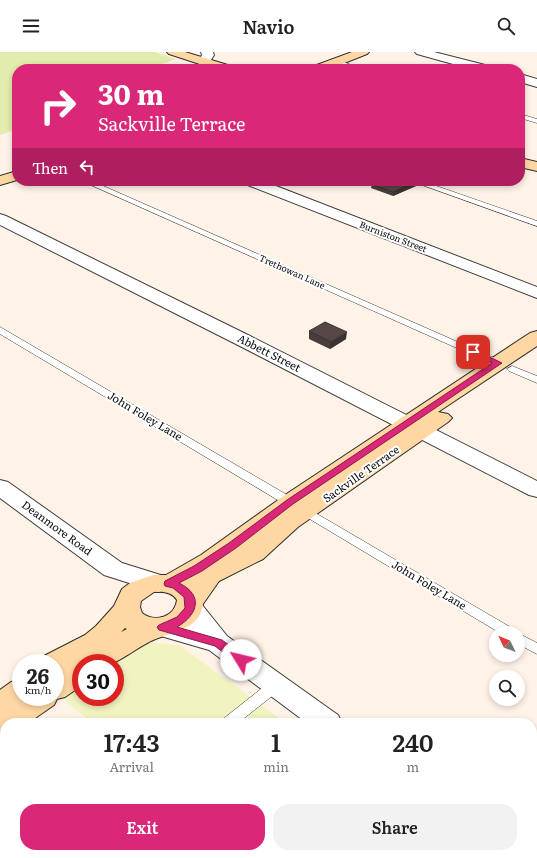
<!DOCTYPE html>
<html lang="en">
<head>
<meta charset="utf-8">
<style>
	:root { --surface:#fff; --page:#f2f2f2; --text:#222; --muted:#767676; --accent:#db2777 }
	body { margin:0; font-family:Literata,serif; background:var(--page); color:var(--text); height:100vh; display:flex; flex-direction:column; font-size:15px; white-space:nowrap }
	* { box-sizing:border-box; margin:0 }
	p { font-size:13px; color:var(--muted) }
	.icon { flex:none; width:22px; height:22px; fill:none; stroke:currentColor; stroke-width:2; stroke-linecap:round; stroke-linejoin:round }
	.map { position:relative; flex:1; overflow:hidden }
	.side { position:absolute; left:0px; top:666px; width:537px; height:140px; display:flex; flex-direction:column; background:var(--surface); border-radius:16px 16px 0 0; box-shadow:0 2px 6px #0003 }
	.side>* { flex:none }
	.guide { position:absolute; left:12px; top:12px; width:513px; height:122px; border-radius:16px; box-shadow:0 2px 6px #0003; background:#db2777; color:#fff; overflow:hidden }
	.needle { width:26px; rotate:313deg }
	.controls { position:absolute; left:489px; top:574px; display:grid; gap:8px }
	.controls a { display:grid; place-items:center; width:36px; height:36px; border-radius:50%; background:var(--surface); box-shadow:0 2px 6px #0003; font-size:20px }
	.speed { position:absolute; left:12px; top:602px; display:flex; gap:8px; font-size:20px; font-weight:700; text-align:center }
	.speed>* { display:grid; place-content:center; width:52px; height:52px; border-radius:50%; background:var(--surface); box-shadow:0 2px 6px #0003; line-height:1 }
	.speed small { font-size:10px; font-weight:400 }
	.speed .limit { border:6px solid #d22; background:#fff; color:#111 }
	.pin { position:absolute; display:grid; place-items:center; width:34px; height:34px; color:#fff; margin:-17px; border-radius:8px; box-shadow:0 2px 6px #0006 }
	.me { position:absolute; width:44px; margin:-22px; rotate:306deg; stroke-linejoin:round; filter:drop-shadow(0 0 3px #0008) }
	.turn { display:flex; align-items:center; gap:14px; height:84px; padding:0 20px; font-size:18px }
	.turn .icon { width:52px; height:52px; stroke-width:2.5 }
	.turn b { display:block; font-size:28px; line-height:34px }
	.then { display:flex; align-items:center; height:38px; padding:0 20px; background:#0003; gap:8px; font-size:15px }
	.eta { display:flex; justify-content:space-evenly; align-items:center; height:68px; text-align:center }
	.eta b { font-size:24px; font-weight:600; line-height:28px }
	.primary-button { display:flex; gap:8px; margin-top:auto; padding:8px 20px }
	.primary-button a { flex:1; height:46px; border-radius:16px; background:var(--accent); color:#fff; font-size:16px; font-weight:600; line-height:46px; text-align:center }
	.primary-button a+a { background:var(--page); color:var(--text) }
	header { display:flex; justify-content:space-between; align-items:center; height:52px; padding:0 20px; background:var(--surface); font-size:18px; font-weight:600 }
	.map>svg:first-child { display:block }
	.green { fill:#e2ecae }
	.pitch { fill:#f1f3c1 }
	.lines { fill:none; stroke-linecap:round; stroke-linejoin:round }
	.lane-casing { stroke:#3d3d3d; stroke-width:1 }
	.street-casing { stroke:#3d3d3d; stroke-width:2 }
	.secondary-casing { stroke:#2c2c2c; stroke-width:2 }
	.lane { fill:#fff; fill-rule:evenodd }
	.street { fill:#fff; fill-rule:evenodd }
	.secondary { fill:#ffd7a3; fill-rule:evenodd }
	.wall { fill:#483d3c }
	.shaded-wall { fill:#3b3231 }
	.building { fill:#544746; stroke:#3b3231 }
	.route { fill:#db2777; stroke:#8e194d }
	.labels { text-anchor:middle; stroke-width:4; stroke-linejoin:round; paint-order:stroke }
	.far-street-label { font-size:9px; fill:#0a0a0a; stroke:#fff }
	.street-label { font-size:11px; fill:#0a0a0a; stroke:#fff }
</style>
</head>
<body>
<header><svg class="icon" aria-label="menu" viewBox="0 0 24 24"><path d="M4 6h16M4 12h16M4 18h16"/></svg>Navio<svg class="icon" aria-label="search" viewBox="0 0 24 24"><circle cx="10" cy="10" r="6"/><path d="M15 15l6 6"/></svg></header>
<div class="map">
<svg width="537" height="806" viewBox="0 0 537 806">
	<rect width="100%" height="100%" fill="#fff3e8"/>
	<path class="green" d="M0 0H155L176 7 147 17H17V77L0 83Z"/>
	<path class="pitch" d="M142 590 179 593 286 671H92L60 644 81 630V645H115V611H110Z
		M129 801H463L470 806H131Z"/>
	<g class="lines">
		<defs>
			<path id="lane" d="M336 8 362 16 363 17H354L334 11V9Z
				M520 62 537 67V71L520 66Z
				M82 129H92L501 309 503 311 498 314 495 313Z
				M411 129H422L537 169V174Z
				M0 275 294 447 296 450 294 453H286L0 282Z
				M512 314 537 324V331L509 319 507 317Z
				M307 456 515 578 517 581H500L303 463 301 460 303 457Z
				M518 581 537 591V602L518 592Z
				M276 628 281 629 283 633 281 637 238 671H221L223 667 271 629Z
				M149 801H165L167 806H151Z"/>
			<path id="street" d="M201 0H213L214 3 208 13H200L198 10 202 3Z
				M415 0H434L489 14 491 17H471L417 2Z
				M520 22 537 27V35L520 30Z
				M243 129H263L537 235V246L245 132Z
				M0 162 6 164 250 284 537 429V445L529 443 236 292 0 173Z
				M0 428 8 430 122 511 167 525 171 531 167 537 158 540 104 523 0 446Z
				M190 547 199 549 227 584 338 663 342 671H307L209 598 154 582 150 575 154 568 163 565 189 573 177 556 181 549Z
				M491 801H528L530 806H493Z"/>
			<path id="secondary" d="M167 0H185L231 14 233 17H215L169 2Z
				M352 0H369L367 2 329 17H312L314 14Z
				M520 106 537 110V119L520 115Z
				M17 119V128L0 133V124Z
				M537 279V294L438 360 448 362 452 366 448 370 298 475 263 507 219 529 203 552C200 580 167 580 149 590 137 596 126 605 115 610 108 613 89 611 81 611V634L65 645 57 647 54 653 28 671H5V682L0 680V638L11 630 21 627V645H55V623L61 619 55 621V611H40L44 604 85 583 96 574 114 554 122 537 130 531 153 523H166L201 503 288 441 530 281ZM154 540C163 539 172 540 177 548 175 565 155 571 142 561L140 555 141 549ZM125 576 127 577 121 580Z"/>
		</defs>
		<use href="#lane" class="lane-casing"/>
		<use href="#street" class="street-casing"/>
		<use href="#secondary" class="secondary-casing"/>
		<use href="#lane" class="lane"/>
		<use href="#street" class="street"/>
		<use href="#secondary" class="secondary"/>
	</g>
	<path class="wall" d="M416 129V134L393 144 371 136 372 132Z
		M309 279 346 287 330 297 309 287Z"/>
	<path class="shaded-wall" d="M416 129V134L393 144V140Z
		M347 280 346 287 330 297 331 290Z"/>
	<path class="building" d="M377 129H415L393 140 372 132Z
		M325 270 347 280 331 290 309 279Z"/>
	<path class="route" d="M473 297 502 311 293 452 236 496 202 519 179 531C204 543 198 563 177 575L222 588 245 605 247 608 245 611 241 612 237 611 215 594 159 578 157 575 159 573 177 565 185 556 184 545 173 536 165 534 164 532 165 529 194 514 229 491 287 448 492 311 470 301 469 300Z"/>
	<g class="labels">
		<g class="far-street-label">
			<text transform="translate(393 185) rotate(21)" y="3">Burniston Street</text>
			<text transform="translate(292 220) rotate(24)" y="3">Trethowan Lane</text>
		</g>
		<g class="street-label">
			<text transform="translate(269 301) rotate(27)" y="4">Abbett Street</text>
			<text transform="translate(145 364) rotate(31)" y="4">John Foley Lane</text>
			<text transform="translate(361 422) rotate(-35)" y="4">Sackville Terrace</text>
			<text transform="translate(57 476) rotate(36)" y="4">Deanmore Road</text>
			<text transform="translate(429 533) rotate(31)" y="4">John Foley Lane</text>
		</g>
	</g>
</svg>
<div class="controls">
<a><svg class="needle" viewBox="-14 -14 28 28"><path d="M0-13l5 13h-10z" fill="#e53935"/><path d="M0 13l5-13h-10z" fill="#767676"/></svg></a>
<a><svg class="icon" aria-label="search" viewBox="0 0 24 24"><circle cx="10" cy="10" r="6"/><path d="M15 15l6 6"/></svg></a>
</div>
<div class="speed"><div>26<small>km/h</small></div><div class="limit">30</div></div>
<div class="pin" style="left:473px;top:300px;background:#d93025"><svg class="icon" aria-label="arrive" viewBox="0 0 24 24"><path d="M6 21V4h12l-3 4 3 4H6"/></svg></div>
<svg class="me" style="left:241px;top:608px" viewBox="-20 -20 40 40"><circle r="19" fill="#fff"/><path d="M0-13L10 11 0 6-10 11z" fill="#db2777"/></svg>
<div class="guide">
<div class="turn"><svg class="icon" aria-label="right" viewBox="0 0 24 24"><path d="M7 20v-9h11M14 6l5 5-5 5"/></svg><div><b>30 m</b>Sackville Terrace</div></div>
<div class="then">Then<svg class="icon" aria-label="left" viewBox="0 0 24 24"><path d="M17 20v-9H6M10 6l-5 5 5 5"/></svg></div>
</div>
<section class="side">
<div class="eta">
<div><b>17:43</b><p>Arrival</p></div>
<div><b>1</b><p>min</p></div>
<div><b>240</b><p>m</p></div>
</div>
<div class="primary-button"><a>Exit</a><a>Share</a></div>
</section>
</div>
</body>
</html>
